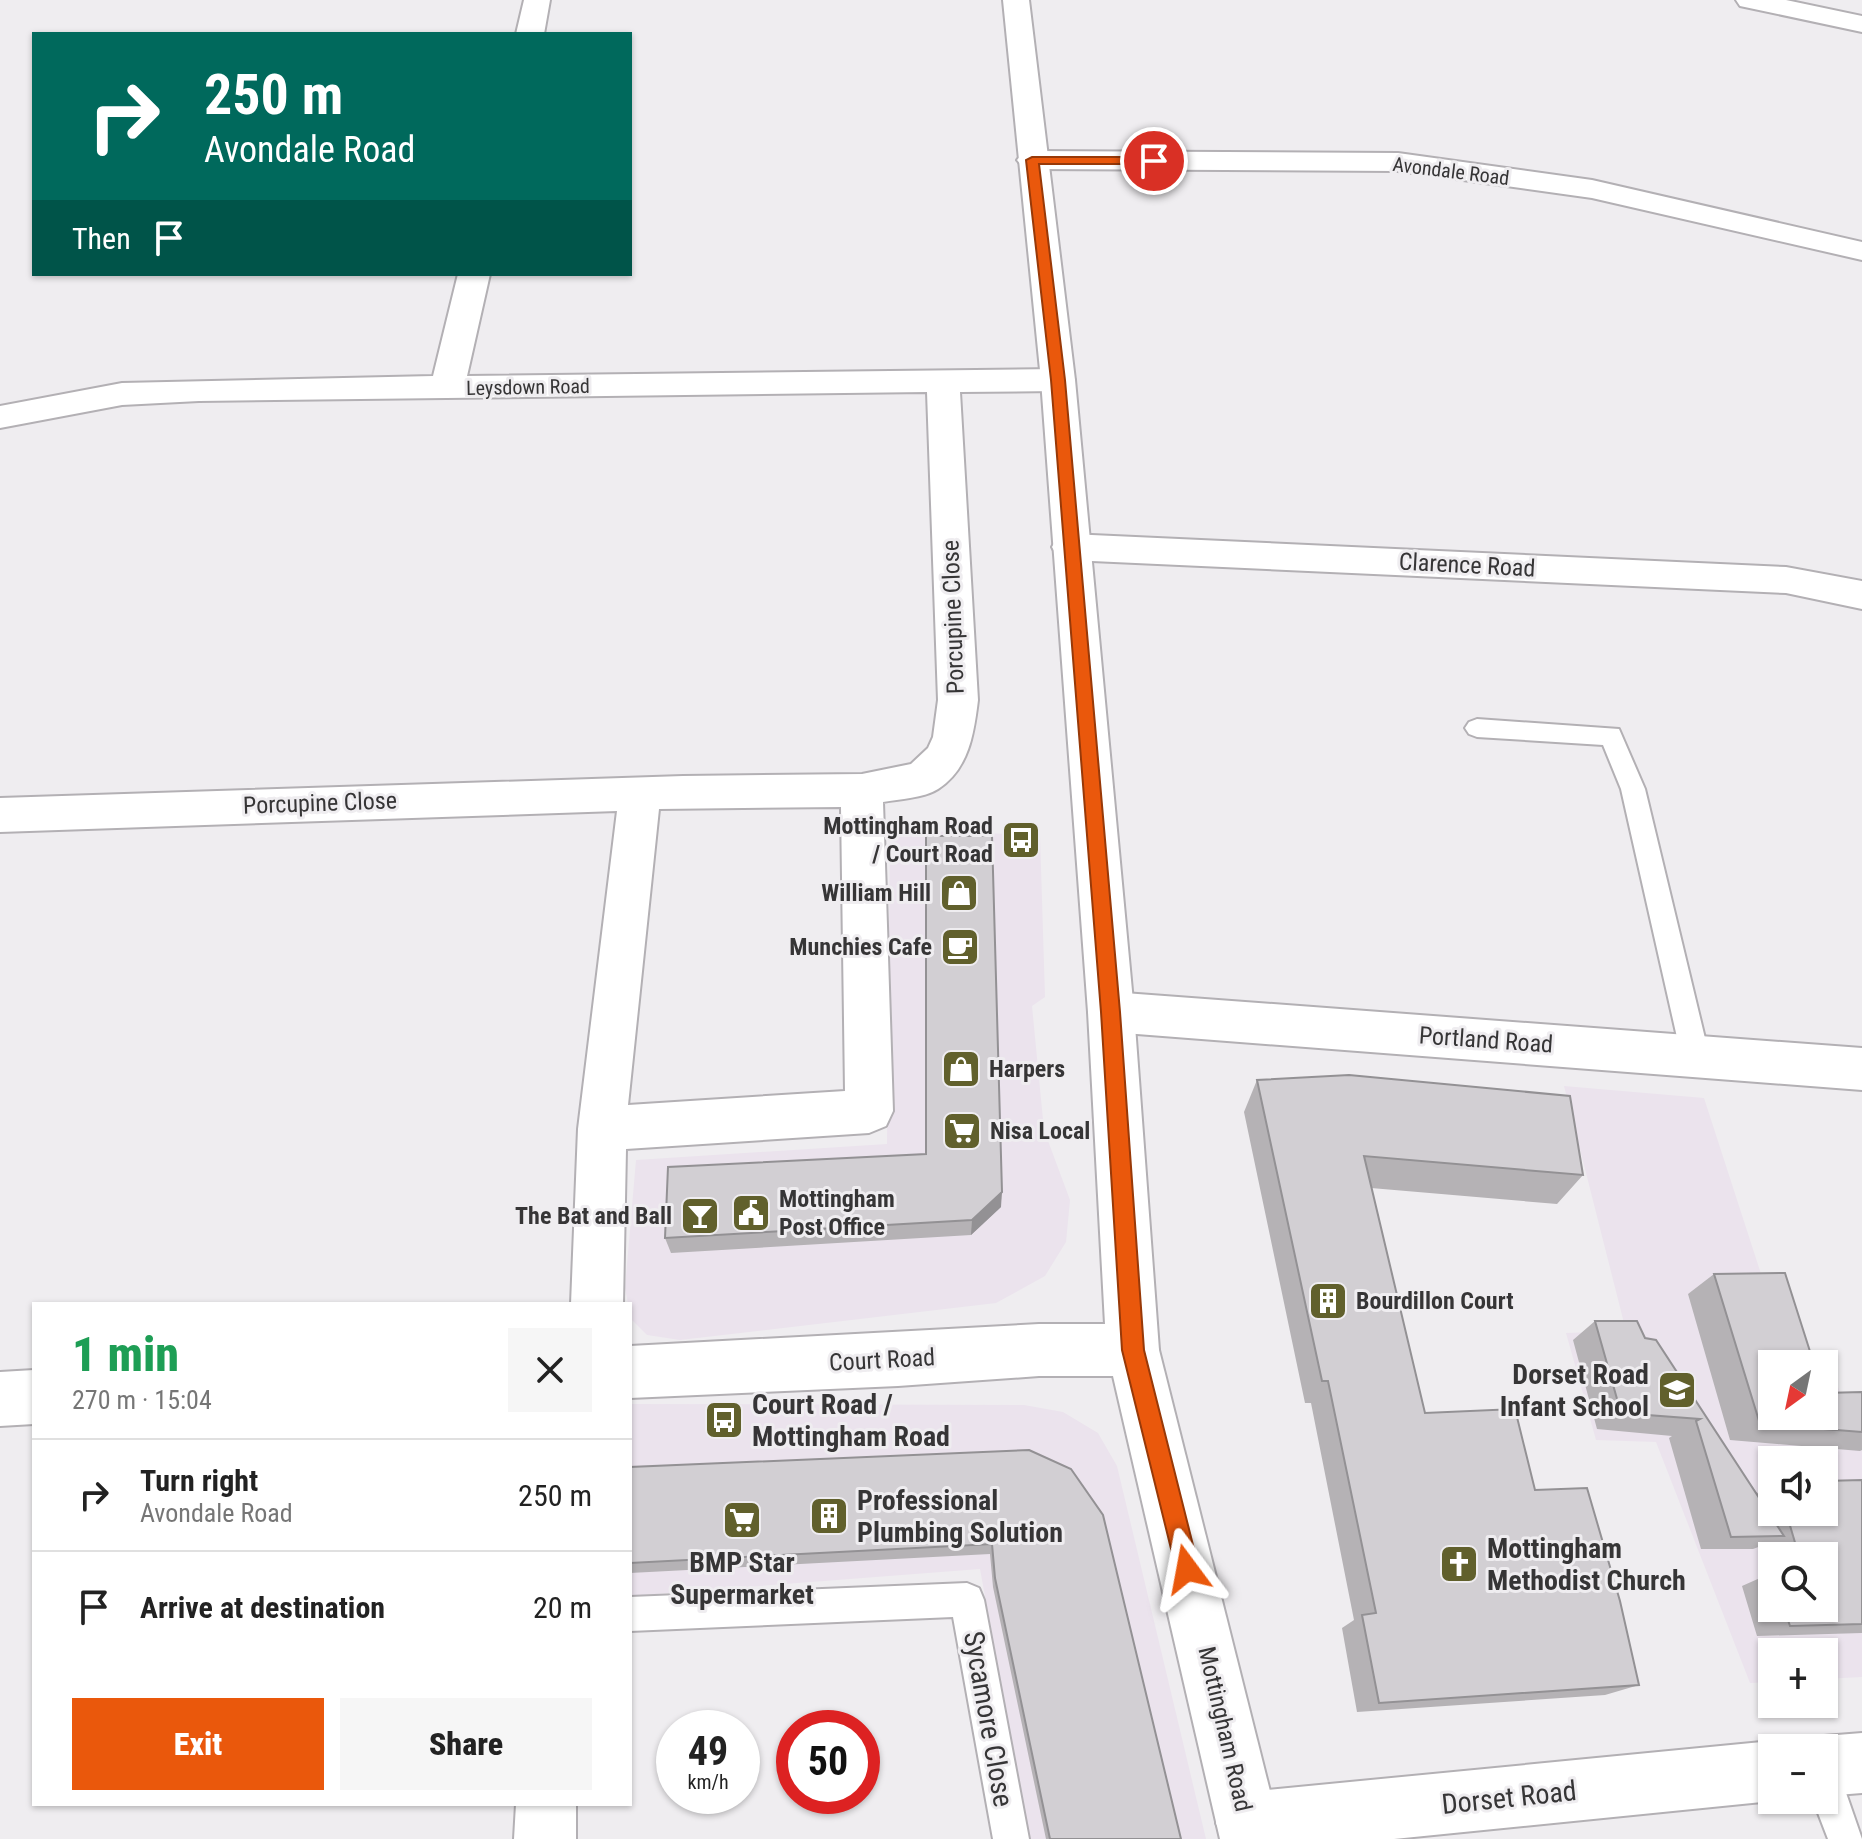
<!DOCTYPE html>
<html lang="en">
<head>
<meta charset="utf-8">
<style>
	:root { --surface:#fff; --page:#f6f6f6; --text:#222; --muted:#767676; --line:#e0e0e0; --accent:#ea580c }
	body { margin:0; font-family:"Roboto Condensed",sans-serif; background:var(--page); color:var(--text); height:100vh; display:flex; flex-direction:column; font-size:30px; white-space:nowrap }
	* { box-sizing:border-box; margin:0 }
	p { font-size:26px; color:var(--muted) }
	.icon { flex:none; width:44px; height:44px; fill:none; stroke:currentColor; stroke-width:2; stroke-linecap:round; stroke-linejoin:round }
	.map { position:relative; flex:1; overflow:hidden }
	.side { position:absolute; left:32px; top:1302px; width:600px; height:504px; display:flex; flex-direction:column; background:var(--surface); border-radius:0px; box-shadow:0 2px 6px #0004 }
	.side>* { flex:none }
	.top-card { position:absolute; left:32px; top:32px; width:600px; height:244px; border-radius:0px; box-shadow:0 2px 6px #0004; background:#00695c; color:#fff; overflow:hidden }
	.needle { width:52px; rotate:213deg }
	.fabs { position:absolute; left:1758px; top:1350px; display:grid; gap:16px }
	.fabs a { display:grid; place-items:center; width:80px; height:80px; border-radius:0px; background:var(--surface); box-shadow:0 2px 6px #0004; font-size:40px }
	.speed { position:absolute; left:656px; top:1710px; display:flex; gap:16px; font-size:40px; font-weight:700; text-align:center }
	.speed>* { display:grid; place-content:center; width:104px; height:104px; border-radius:50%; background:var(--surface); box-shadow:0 2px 6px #0004; line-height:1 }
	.speed small { font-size:20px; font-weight:400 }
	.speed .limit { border:12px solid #d22; background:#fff; color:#111 }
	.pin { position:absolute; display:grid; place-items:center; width:68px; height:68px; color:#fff; margin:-34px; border:4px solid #fff; border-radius:50%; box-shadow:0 2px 8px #0007 }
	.me { position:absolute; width:88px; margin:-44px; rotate:347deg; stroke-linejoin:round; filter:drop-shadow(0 0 6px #0008) }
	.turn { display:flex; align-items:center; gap:28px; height:168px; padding:0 40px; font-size:36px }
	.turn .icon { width:104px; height:104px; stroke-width:2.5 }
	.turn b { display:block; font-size:56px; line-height:68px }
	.then { display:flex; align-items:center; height:76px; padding:0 40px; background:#0003; gap:16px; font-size:30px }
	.round { display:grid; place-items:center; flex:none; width:84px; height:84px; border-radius:0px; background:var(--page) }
	.summary { display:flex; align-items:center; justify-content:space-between; height:136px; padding:0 40px }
	h1 { font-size:48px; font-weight:800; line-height:60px; color:#1e9e55 }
	.primary-button { display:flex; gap:16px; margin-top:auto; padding:16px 40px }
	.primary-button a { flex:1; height:92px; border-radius:0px; background:var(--accent); color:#fff; font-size:32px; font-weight:800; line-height:92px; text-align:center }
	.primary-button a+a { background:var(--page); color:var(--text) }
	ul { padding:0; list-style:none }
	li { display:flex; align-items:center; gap:24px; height:112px; padding:0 40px; border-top:2px solid var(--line) }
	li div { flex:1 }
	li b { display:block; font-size:30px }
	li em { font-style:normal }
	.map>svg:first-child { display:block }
	.built { fill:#ebe3ed; fill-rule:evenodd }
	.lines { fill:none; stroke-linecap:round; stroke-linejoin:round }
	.lane-casing { stroke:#b3b0b4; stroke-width:4 }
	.street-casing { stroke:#b3b0b4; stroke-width:4 }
	.secondary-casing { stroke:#b3b0b4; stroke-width:4 }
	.primary-casing { stroke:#b3b0b4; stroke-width:4 }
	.lane { fill:#fff; fill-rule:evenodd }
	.street { fill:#fff; fill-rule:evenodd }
	.secondary { fill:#fff; fill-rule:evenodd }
	.primary { fill:#fff; fill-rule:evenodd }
	.wall { fill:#b5b2b5; fill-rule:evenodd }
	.shaded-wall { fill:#939194 }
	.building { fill:#d2cfd3; stroke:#939194; stroke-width:2 }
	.route { fill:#ea580c; stroke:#983908; stroke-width:2 }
	.labels { text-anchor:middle; stroke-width:6; stroke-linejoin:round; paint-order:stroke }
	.far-street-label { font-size:20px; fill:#363536; stroke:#efedf0 }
	.street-label { font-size:24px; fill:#363536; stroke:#efedf0 }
	.poi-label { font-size:24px; font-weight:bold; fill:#363536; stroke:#efedf0; text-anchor:end }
	.near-poi-label { font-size:28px; font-weight:bold; fill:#363536; stroke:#efedf0; text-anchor:start }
	.near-street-label { font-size:28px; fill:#363536; stroke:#efedf0 }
</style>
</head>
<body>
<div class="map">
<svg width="1862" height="1839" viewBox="0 0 1862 1839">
	<rect width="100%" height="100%" fill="#efedf0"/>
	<path class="built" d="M890 830 1040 835 1045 997 1032 1006 1044 1130 1070 1200 1066 1242 1045 1276 996 1303 680 1340 647 1335 631 1319 625 1288 636 1160 887 1144Z
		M1564 1086 1704 1098 1786 1351 1823 1350 1862 1446V1677L1824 1679V1652H1772V1682L1750 1683 1656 1442 1596 1440 1566 1333 1626 1331ZM1772 1364H1824V1416H1772ZM1772 1460H1824V1512H1772ZM1772 1556H1824V1608H1772Z
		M630 1404 1024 1405 1063 1412 1098 1433 1117 1466 1206 1839H1030L980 1569 630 1596Z"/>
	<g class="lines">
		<defs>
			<path id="lane" d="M1477 719 1619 729 1645 789 1709 1055 1705 1064 1695 1067 1685 1064 1681 1055 1621 789 1603 745 1477 737 1469 734 1465 728 1469 722Z
				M967 1583 979 1588 984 1600 1029 1839H993L953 1617 630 1631V1597Z
				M1824 1762 1837 1767 1862 1839H1828L1813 1800H1824Z"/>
			<path id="street" d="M524 0H550L544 34H516Z
				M1736 0H1786L1862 16V32L1740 6Z
				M1032 151 1398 153 1592 180 1862 242V260L1592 198 1398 171 1032 169 1022 166 1017 160 1022 154Z
				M458 274H490L467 376 1058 369 1070 372 1075 380 1070 388 1058 391 960 392 978 700C974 733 969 769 938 789 924 798 900 799 883 802L893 1111 886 1126 869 1133 626 1149 623 1304H571L578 1129 617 811 0 832V798L683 776 862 774 911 764 928 748 933 737 938 700 927 392 199 401 122 405 0 428V406L122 383 433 376ZM841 807 845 1091 628 1105 659 809Z
				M1070 534 1786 567 1862 581V609L1786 593 1070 560 1057 556 1052 547 1057 538Z
				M1111 992 1862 1048V1090L1111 1032 1095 1026 1088 1012 1095 998Z
				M1862 1733V1793L1824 1796V1748H1801L1803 1745 1824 1736Z
				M1772 1741 1789 1748H1772V1800H1775L1772 1801 1394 1839H1223L1216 1823 1225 1801 1247 1792Z
				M516 1804H576V1839H514Z"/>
			<path id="secondary" d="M1133 1324 1151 1332 1159 1350 1282 1839H1220L1107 1350 1115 1332Z"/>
			<path id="primary" d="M1003 0H1029L1075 380 1134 1012 1159 1350 1151 1368 1133 1376H1039L898 1386 630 1398V1346L1039 1324H1105L1088 1012 1041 380Z
				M34 1370V1424L0 1426V1372Z"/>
		</defs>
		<use href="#lane" class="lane-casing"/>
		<use href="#street" class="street-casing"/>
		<use href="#secondary" class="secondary-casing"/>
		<use href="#primary" class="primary-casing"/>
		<use href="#lane" class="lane"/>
		<use href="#street" class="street"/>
		<use href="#secondary" class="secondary"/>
		<use href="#primary" class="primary"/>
	</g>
	<path class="wall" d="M1257 1080 1583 1175 1557 1204 1371 1188 1425 1413 1535 1490 1639 1685 1605 1695 1357 1712 1342 1628 1354 1620 1311 1403H1305L1244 1112Z
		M926 1154 1001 1207 971 1235 671 1253 665 1238Z
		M1714 1274 1772 1364 1862 1432V1450L1860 1451 1730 1440 1688 1294Z
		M1595 1321 1645 1338 1757 1493 1772 1486V1512H1824L1862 1480V1633L1757 1636 1742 1586 1769 1574 1761 1546 1753 1549H1701L1669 1438 1672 1436 1597 1429 1573 1340ZM1772 1556H1824V1608H1772Z
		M1029 1450 1181 1839H1046L993 1587 990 1554 630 1573V1467Z"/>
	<path class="shaded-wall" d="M1002 1192 1001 1207 971 1235 972 1220Z"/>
	<path class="building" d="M926 836H992L1002 1192 972 1220 665 1238 668 1167 926 1154Z
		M1349 1075 1570 1096 1583 1175 1364 1156 1425 1413 1515 1409 1535 1490 1587 1488 1620 1601 1639 1685 1379 1703 1362 1615 1376 1613 1328 1381H1322L1257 1080Z
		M1785 1273 1814 1364H1772V1416H1824V1393L1862 1392V1432L1760 1424 1714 1274Z
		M1595 1321H1637L1645 1338 1656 1340 1784 1536 1731 1537 1696 1421 1700 1419 1621 1413Z
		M1029 1450 1071 1469 1103 1515 1181 1839H1050L995 1578 992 1544 630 1563V1467Z
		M1862 1480V1624L1790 1626 1784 1608H1824V1556H1799L1786 1512H1824V1481Z"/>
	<path class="route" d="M1032 157H1154L1160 161 1154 164H1039L1065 380 1120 1012 1144 1350 1199 1569 1195 1578 1187 1581 1179 1578 1176 1569 1122 1350 1101 1012 1051 380 1026 160Z"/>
	<defs>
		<symbol id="bus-square" viewBox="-11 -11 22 22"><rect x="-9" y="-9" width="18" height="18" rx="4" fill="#61602c" stroke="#efedf0"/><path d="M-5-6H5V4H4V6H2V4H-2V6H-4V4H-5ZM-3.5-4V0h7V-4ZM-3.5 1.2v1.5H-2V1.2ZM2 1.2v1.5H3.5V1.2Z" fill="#fff"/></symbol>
		<symbol id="shop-square" viewBox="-11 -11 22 22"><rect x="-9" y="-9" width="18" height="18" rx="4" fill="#61602c" stroke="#efedf0"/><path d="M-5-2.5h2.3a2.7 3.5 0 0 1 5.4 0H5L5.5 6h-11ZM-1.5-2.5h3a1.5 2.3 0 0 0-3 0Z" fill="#fff"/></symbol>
		<symbol id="cafe-square" viewBox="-11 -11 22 22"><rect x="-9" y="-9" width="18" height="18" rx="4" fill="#61602c" stroke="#efedf0"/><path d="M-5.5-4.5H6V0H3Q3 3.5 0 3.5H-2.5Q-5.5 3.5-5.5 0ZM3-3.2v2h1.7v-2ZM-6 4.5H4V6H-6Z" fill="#fff"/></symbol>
		<symbol id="supermarket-square" viewBox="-11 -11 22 22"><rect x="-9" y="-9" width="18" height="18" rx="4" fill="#61602c" stroke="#efedf0"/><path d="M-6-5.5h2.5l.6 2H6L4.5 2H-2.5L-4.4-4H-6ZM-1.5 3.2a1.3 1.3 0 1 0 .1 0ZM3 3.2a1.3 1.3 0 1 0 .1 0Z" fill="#fff"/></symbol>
		<symbol id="civic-square" viewBox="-11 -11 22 22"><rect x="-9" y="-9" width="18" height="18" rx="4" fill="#61602c" stroke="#efedf0"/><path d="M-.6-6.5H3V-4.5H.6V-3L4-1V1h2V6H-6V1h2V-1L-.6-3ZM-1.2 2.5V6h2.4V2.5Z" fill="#fff"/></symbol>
		<symbol id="bar-square" viewBox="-11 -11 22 22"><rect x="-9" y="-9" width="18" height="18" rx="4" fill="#61602c" stroke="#efedf0"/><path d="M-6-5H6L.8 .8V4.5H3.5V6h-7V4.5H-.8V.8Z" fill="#fff"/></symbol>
		<symbol id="building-square" viewBox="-11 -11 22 22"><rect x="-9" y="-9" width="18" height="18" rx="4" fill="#61602c" stroke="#efedf0"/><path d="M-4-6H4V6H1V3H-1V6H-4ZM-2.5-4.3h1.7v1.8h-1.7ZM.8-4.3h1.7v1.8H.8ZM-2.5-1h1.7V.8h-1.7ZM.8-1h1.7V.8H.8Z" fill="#fff"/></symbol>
		<symbol id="school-square" viewBox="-11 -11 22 22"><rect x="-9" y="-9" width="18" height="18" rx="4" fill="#61602c" stroke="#efedf0"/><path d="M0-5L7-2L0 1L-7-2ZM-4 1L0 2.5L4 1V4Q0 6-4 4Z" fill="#fff"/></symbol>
		<symbol id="church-square" viewBox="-11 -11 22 22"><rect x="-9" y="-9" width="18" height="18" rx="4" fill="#61602c" stroke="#efedf0"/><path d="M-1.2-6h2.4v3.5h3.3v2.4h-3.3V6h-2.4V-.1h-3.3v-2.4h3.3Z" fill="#fff"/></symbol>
	</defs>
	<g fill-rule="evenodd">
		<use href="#bus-square" x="999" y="818" width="44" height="44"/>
		<use href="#shop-square" x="937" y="871" width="44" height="44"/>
		<use href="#cafe-square" x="938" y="925" width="44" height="44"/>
		<use href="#shop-square" x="939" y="1047" width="44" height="44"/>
		<use href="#supermarket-square" x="940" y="1109" width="44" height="44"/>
		<use href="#civic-square" x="729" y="1191" width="44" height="44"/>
		<use href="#bar-square" x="678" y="1194" width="44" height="44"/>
		<use href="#building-square" x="1306" y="1279" width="44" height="44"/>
		<use href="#school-square" x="1655" y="1368" width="44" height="44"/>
		<use href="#bus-square" x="702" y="1398" width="44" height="44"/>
		<use href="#building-square" x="807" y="1494" width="44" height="44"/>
		<use href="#supermarket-square" x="720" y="1498" width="44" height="44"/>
		<use href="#church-square" x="1437" y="1542" width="44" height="44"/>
	</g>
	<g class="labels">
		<g class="far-street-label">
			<text transform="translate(1451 171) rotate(7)" y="7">Avondale Road</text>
			<text transform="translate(528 387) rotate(-1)" y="7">Leysdown Road</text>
		</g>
		<g class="street-label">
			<text transform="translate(1467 565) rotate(3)" y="8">Clarence Road</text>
			<text transform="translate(953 617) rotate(-92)" y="8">Porcupine Close</text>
			<text transform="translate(320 803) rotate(-2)" y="8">Porcupine Close</text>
			<text transform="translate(1486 1040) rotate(4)" y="8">Portland Road</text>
			<text transform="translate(882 1360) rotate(-3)" y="8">Court Road</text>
			<text transform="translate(1225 1729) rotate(77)" y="8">Mottingham Road</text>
		</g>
		<g class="poi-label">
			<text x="993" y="834">Mottingham Road<tspan x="993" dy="28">/ Court Road</tspan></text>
			<text x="931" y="901">William Hill</text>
			<text x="932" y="955">Munchies Cafe</text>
			<text x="989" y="1077" text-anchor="start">Harpers</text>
			<text x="990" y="1139" text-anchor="start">Nisa Local</text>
			<text x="779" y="1207" text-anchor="start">Mottingham<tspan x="779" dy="28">Post Office</tspan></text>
			<text x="672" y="1224">The Bat and Ball</text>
			<text x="1356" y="1309" text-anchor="start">Bourdillon Court</text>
		</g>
		<g class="near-poi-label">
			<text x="1649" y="1384" text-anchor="end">Dorset Road<tspan x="1649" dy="32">Infant School</tspan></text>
			<text x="752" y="1414">Court Road /<tspan x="752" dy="32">Mottingham Road</tspan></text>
			<text x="857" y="1510">Professional<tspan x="857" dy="32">Plumbing Solution</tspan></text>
			<text x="1487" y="1558">Mottingham<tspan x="1487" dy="32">Methodist Church</tspan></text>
			<text x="742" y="1572" text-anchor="middle">BMP Star<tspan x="742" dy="32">Supermarket</tspan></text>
		</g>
		<g class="near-street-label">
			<text transform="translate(989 1719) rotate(80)" y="10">Sycamore Close</text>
			<text transform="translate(1509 1797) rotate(-6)" y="10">Dorset Road</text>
		</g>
	</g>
</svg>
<div class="fabs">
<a><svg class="needle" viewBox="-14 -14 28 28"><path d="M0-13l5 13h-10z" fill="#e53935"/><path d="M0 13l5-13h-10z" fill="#767676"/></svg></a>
<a><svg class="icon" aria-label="sound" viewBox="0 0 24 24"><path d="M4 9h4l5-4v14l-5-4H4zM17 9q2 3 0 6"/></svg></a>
<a><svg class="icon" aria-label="search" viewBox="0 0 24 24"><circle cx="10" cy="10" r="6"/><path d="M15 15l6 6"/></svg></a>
<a>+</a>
<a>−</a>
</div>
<div class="speed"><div>49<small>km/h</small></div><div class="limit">50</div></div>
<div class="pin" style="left:1154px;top:161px;background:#d93025"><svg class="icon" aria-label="arrive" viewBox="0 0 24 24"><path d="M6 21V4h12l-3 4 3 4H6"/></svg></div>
<svg class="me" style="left:1187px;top:1569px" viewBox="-20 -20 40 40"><path d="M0-17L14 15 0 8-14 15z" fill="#ea580c" stroke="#fff" stroke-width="4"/></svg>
<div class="top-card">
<div class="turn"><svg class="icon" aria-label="right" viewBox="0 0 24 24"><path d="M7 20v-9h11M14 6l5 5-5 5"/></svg><div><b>250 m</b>Avondale Road</div></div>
<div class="then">Then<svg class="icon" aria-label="arrive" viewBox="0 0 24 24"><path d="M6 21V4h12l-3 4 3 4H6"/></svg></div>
</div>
<section class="side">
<div class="summary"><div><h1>1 min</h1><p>270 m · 15:04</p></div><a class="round"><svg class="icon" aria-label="close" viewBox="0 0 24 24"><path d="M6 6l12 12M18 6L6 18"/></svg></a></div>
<ul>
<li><svg class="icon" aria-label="right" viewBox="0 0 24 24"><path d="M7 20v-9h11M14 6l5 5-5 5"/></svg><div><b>Turn right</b><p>Avondale Road</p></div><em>250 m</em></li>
<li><svg class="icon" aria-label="arrive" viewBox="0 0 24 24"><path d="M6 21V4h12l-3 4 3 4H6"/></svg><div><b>Arrive at destination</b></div><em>20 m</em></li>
</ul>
<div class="primary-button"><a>Exit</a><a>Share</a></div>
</section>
</div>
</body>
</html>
